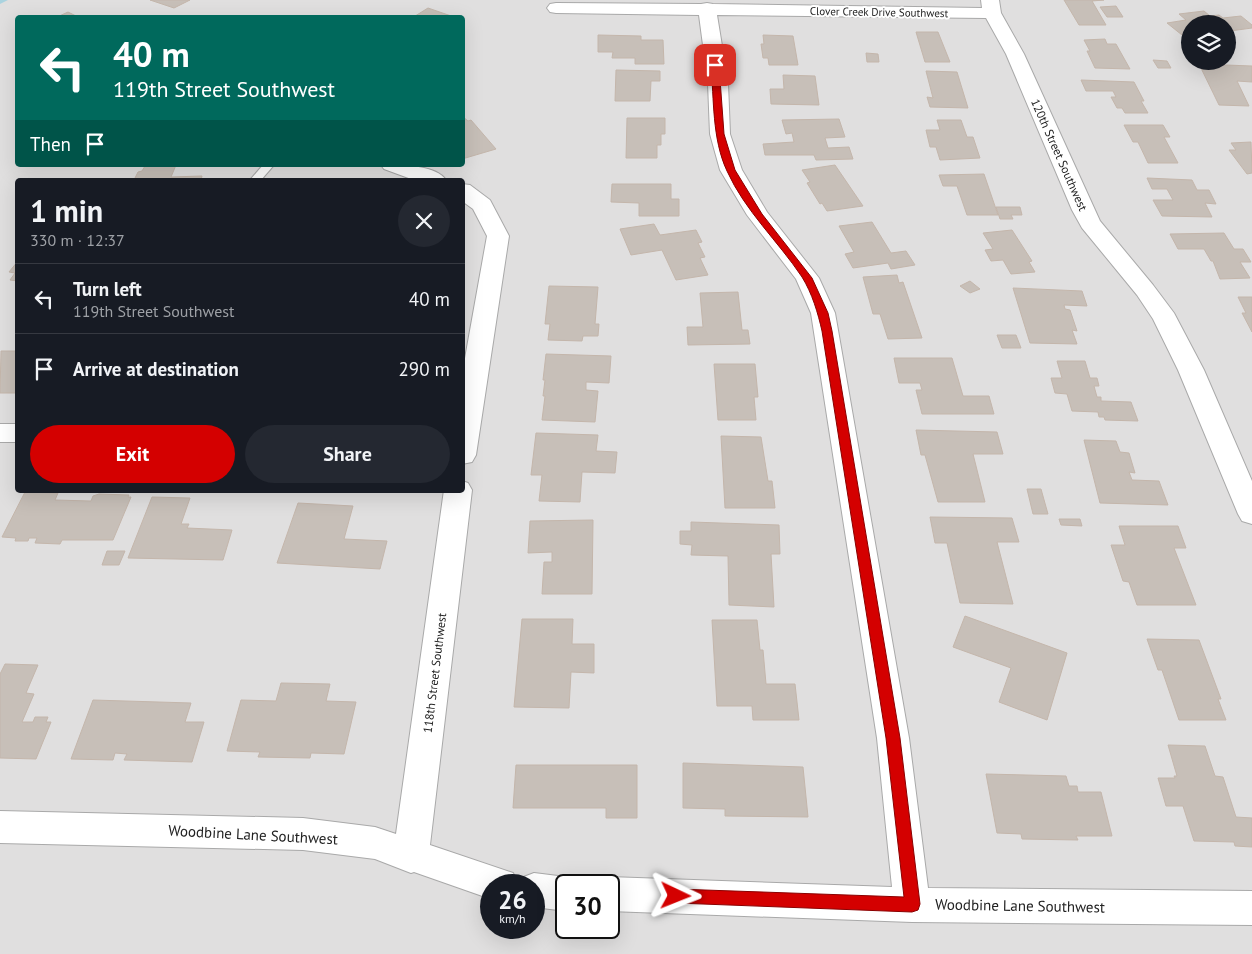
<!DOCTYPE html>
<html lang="en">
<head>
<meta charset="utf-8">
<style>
	:root { --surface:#171b24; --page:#242831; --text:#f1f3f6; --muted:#9ea1a6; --line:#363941; --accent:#d40000 }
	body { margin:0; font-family:"PT Sans",sans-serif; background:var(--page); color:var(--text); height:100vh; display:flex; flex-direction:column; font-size:19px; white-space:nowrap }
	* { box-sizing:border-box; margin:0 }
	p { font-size:16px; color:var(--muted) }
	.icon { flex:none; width:28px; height:28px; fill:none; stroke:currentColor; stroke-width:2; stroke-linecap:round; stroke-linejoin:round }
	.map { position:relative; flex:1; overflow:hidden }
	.drawer { position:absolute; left:15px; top:178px; width:450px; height:315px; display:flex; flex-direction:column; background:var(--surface); border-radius:5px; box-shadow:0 5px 20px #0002 }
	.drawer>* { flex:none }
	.hud { position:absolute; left:15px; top:15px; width:450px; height:152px; border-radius:5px; box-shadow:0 5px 20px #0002; background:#00695c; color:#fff; overflow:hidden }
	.controls { position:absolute; left:1181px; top:15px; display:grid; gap:10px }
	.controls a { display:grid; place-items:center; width:55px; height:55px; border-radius:50%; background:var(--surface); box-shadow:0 5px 20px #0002; font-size:25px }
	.speed { position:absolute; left:480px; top:874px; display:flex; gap:10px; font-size:25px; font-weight:700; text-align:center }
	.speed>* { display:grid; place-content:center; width:65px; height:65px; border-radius:50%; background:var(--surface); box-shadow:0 5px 20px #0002; line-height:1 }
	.speed small { font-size:12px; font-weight:400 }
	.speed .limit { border:2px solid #111; border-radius:8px; background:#fff; color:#111 }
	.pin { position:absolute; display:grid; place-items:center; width:42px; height:42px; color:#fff; margin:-21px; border-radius:10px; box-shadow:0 2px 8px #0006 }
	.me { position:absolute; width:55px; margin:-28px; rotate:92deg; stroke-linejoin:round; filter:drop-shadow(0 0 4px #0008) }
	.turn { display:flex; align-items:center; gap:18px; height:105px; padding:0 15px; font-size:22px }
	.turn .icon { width:65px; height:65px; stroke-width:2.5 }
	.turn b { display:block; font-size:35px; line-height:42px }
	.then { display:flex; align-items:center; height:48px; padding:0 15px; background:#0003; gap:10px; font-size:19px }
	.round { display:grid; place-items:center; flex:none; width:52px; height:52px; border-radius:26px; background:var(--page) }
	.summary { display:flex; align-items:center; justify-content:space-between; height:85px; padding:0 15px }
	h1 { font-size:30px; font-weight:600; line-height:38px }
	.action { display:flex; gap:10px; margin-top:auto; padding:10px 15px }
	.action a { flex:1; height:58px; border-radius:30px; background:var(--accent); color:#fff; font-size:20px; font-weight:600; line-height:58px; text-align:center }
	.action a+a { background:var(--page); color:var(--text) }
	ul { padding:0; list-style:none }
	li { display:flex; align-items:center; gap:15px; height:70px; padding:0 15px; border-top:1px solid var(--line) }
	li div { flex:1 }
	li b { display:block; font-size:19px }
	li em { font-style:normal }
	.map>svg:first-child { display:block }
	.residential { fill:#e0dfdf; fill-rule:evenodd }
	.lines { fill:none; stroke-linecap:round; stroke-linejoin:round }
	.stream { fill:#aad3df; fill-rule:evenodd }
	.building { fill:#c7bfb8; stroke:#c4b6ab }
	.service-casing { stroke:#a9a9a9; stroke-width:2 }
	.minor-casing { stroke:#a9a9a9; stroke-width:2 }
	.service { fill:#fff; fill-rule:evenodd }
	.minor { fill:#fff; fill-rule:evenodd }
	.route { fill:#d40000; stroke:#8a0000 }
	.labels { text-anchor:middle; stroke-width:4; stroke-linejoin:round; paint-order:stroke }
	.far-street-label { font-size:11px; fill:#222; stroke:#fff }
	.street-label { font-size:12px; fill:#222; stroke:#fff }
	.near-street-label { font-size:15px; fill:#222; stroke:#fff }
</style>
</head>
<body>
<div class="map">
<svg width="1252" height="954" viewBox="0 0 1252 954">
	<rect width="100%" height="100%" fill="#f2efe9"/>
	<path class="residential" d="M0 0H1252V954H0ZM18 18H462V165H18ZM1190 24H1228V61H1190ZM18 180H462V490H18ZM491 885H534V928H491ZM566 885H609V928H566Z"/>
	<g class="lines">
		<path class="stream" d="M0 0H8L0 4Z"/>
	</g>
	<path class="building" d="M150 0H190L174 8Z
		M1064 0H1104L1092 1 1106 25H1079Z
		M1116 6 1123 17H1107L1100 7Z
		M428 8 457 18H412Z
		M1204 11 1210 16 1219 15 1223 18 1241 16 1252 25V28L1230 31 1232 34H1228V24H1190V34L1182 35 1167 23 1186 20 1179 14Z
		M68 12 80 18H55Z
		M916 32H938L950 62H925Z
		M598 35 641 36V40H663L664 64H635V58H612L613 52H598Z
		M763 35 793 36 798 65H769L768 58H763L761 44H764Z
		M1105 39 1107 44H1116L1130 69 1095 68 1087 51H1090L1084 40Z
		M866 53 878 54 879 62H867Z
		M1153 60 1167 61 1171 68H1158Z
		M1199 64 1252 66V82L1237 81 1249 106 1219 105Z
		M616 70 660 71V81H651L650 101H615Z
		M926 71 957 72 968 108 930 107 927 97 933 98Z
		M783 75 815 76 819 105 771 104 770 89H784Z
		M1081 80 1134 82 1144 101H1141L1148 113H1125L1122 108H1117L1111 97H1116L1113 91H1086Z
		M462 116 468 121 471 120 496 149 462 159Z
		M627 118H665V134H661V145H657V158H626Z
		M839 119 845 137 825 138 828 148 849 147 853 159 816 160 814 155H765L763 144 794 142 792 133 786 134 782 120Z
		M937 120H961L967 137H973L980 158 940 160 936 147H930L926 130H940Z
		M1124 125H1163L1170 137H1164L1178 163H1148L1138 142H1133Z
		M1251 142 1252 173 1247 174 1229 150H1236L1231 143Z
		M134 165H176L171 177 202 176 201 180H134L138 172 142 171 145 166Z
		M835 165 863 206 827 211 822 203 820 204 807 183 810 182 802 170Z
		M984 174 998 215H967L957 186H943L939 175Z
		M1147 178 1192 180 1197 190H1209L1216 204 1205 203 1212 217 1162 216 1153 200H1173L1167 189H1152Z
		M612 184H671V199H679V216H639V203L611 202Z
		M996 207H1020L1022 215H1011L1013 219H1000Z
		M872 222 891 253 906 251 915 265 891 269 888 263 853 268 845 254 854 252 839 226Z
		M654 224 660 235 696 230 702 242 698 243 705 257 700 258 708 275 676 280 662 250 631 255 620 229Z
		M1012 230 1032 261 1029 262 1035 272 1011 274 1003 260 991 261 985 250 993 249 983 233Z
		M1224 233 1234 249H1243L1251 262H1240L1250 278 1220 279 1213 261H1211L1204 249H1178L1170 234Z
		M18 261V281L10 280 15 273 9 272Z
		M897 275 899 283 903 282 922 338 888 339 880 314H873L863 277Z
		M970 281 980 289 970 293 960 286Z
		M549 286 598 287 595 324H599L598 336H583L582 341 548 340 550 324H545Z
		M1013 288 1082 291 1087 306 1064 305 1065 309 1070 310 1077 331 1072 330 1077 344 1030 343Z
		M738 292 742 330H748L750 344 688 345 687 327H703L700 293Z
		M1238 297H1252V332L1242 313H1246Z
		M997 335H1016L1021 348H1002Z
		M1 351H18V393H0Z
		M546 354 611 356 609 383 586 382V390L598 391 595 422 542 420 545 396H543L545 380H543Z
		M894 358H952L963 396H989L994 414H922L916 390H922L920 383H899Z
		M1057 361H1085L1090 378H1097L1099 386H1094L1097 397H1101V401L1131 402 1138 421 1105 420 1104 417H1099L1098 412 1072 411 1067 394 1055 393 1051 378H1062Z
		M714 364H755L758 397H754L756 420H718Z
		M916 430 997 432 1003 454H973L985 502H938L925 455H921Z
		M536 433 598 435 596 451 617 452 615 473 582 472 580 502 539 501 542 475H531Z
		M721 436 761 437 768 481H772L775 508H725Z
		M1084 440 1116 441 1120 452 1129 453 1135 473 1129 472 1132 480 1159 481 1168 505 1100 503Z
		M1027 489H1041L1048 514H1033Z
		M25 492 58 493 55 500 91 501 93 496 99 494 129 495 128 497H131L113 540H62L60 544 35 543 37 538H29L28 541H15L16 538 2 537Z
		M152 497 190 498 181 524H189L187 528 232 530 223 560 128 558Z
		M298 503 353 506 344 539 387 541 380 569 277 563Z
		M930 517 1012 518 1019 542H997L1013 604 960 603 947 543H935Z
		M1059 519H1080L1082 526 1061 525Z
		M593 520 592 594H542L544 562H552V552L528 553 530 521Z
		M691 522 779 525 780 554H771L774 607 729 605 728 556 691 555 692 545 680 544V531H691Z
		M1119 526H1178L1186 548H1174L1196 605H1137L1129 582 1123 581 1111 545H1125Z
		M107 551H125L119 565H102Z
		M965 616 1067 653 1047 720 999 702 1011 668 953 647Z
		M522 619H573L572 644H594V673L571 672 569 708 514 707Z
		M712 620H757L760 650H763L766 684H795L799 720H753L752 706H717Z
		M1147 639 1199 640 1221 699H1218L1226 720H1179L1162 670H1158Z
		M5 664 38 665 26 693 34 694 22 722H33L35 717H48L46 722H51L36 759 0 758V674Z
		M281 683 330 684 326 701 356 702 344 754 311 753 310 758 258 757 260 752 227 751 241 700 276 701Z
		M93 700 191 703 185 722H204L192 762 124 760 127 754 115 753 113 760 71 759Z
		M1168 745 1205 746 1215 776 1223 777 1236 817 1252 818V847L1235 846 1234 842 1194 841 1183 806H1166L1158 778H1175L1174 776H1177Z
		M683 763 803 767 808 817 725 816V809L683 808Z
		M516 765H637V818H606V808H513Z
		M986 774 1066 776 1069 786H1077L1078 792H1101L1112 836H1076L1078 840 1022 839 1021 834 997 833Z"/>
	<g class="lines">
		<defs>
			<path id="service" d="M263 165H274L261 180H250Z"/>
			<path id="minor" d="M981 0H999L1001 13 1024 54 1100 221 1153 285 1174 313 1204 370 1252 481V524L1242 521 1238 514 1178 370 1153 319 1137 295 1082 228 1072 210 1006 54 986 18 717 15 728 83 730 134 742 170 767 212 819 278 835 313 909 738 928 888 1252 891V925L912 922 609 911V885H595L596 882 609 877 892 887 877 738 811 313 796 279 747 215 720 170 710 134 708 83 699 15 556 13 550 12 547 8 550 4 556 3 701 4 707 3 713 4 982 8Z
				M381 165C398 165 435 164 446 180H414L384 169Z
				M462 184 470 185 490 200 509 236 476 455 472 462 462 464V375L487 236 473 209 462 201Z
				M0 424H18V442H0Z
				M462 481 468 483 472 490 430 845 513 873 518 885H491V899L414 872 411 873 375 859 303 850 0 843V811L303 818 375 827 396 834 444 490H462Z
				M534 873 566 877 579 882 580 885H566V911L534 907V885H518L521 878Z"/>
		</defs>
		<use href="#service" class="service-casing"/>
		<use href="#minor" class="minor-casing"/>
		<use href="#service" class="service"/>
		<use href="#minor" class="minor"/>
	</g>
	<path class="route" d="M715 62 719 65 724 134 735 170 762 214 812 278 828 313 832 331 900 738 920 904 918 910 912 912 676 903 671 901 669 896 671 891 676 889 904 897 886 738 822 331C818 313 812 293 802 277 778 241 745 211 727 171 712 139 714 99 711 65Z"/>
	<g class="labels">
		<g class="far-street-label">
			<text transform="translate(879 12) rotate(1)" y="4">Clover Creek Drive Southwest</text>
		</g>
		<g class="street-label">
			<text transform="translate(1059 155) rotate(66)" y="4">120th Street Southwest</text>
			<text transform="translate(435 673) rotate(-83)" y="4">118th Street Southwest</text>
		</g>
		<g class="near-street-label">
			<text transform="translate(253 835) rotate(3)" y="5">Woodbine Lane Southwest</text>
			<text transform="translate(1020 906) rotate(1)" y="5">Woodbine Lane Southwest</text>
		</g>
	</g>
</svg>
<div class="controls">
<a><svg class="icon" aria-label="layers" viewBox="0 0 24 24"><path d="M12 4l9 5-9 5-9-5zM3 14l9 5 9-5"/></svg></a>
</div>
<div class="speed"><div>26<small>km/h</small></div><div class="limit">30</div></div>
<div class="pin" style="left:715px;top:65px;background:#d93025"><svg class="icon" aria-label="arrive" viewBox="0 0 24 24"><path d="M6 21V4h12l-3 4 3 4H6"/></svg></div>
<svg class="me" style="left:676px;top:896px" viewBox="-20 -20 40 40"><path d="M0-17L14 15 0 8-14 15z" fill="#d40000" stroke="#fff" stroke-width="4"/></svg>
<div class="hud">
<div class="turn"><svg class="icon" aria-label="left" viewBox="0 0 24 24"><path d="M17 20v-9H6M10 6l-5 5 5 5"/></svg><div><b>40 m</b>119th Street Southwest</div></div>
<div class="then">Then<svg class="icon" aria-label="arrive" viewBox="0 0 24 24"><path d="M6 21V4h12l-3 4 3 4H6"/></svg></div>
</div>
<section class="drawer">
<div class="summary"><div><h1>1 min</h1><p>330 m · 12:37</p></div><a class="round"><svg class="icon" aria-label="close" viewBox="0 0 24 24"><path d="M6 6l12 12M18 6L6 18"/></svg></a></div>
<ul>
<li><svg class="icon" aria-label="left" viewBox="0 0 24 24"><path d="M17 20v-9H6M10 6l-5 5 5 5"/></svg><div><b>Turn left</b><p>119th Street Southwest</p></div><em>40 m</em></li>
<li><svg class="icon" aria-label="arrive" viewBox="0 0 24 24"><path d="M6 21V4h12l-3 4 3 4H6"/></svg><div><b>Arrive at destination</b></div><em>290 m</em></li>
</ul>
<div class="action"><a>Exit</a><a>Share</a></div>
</section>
</div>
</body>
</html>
